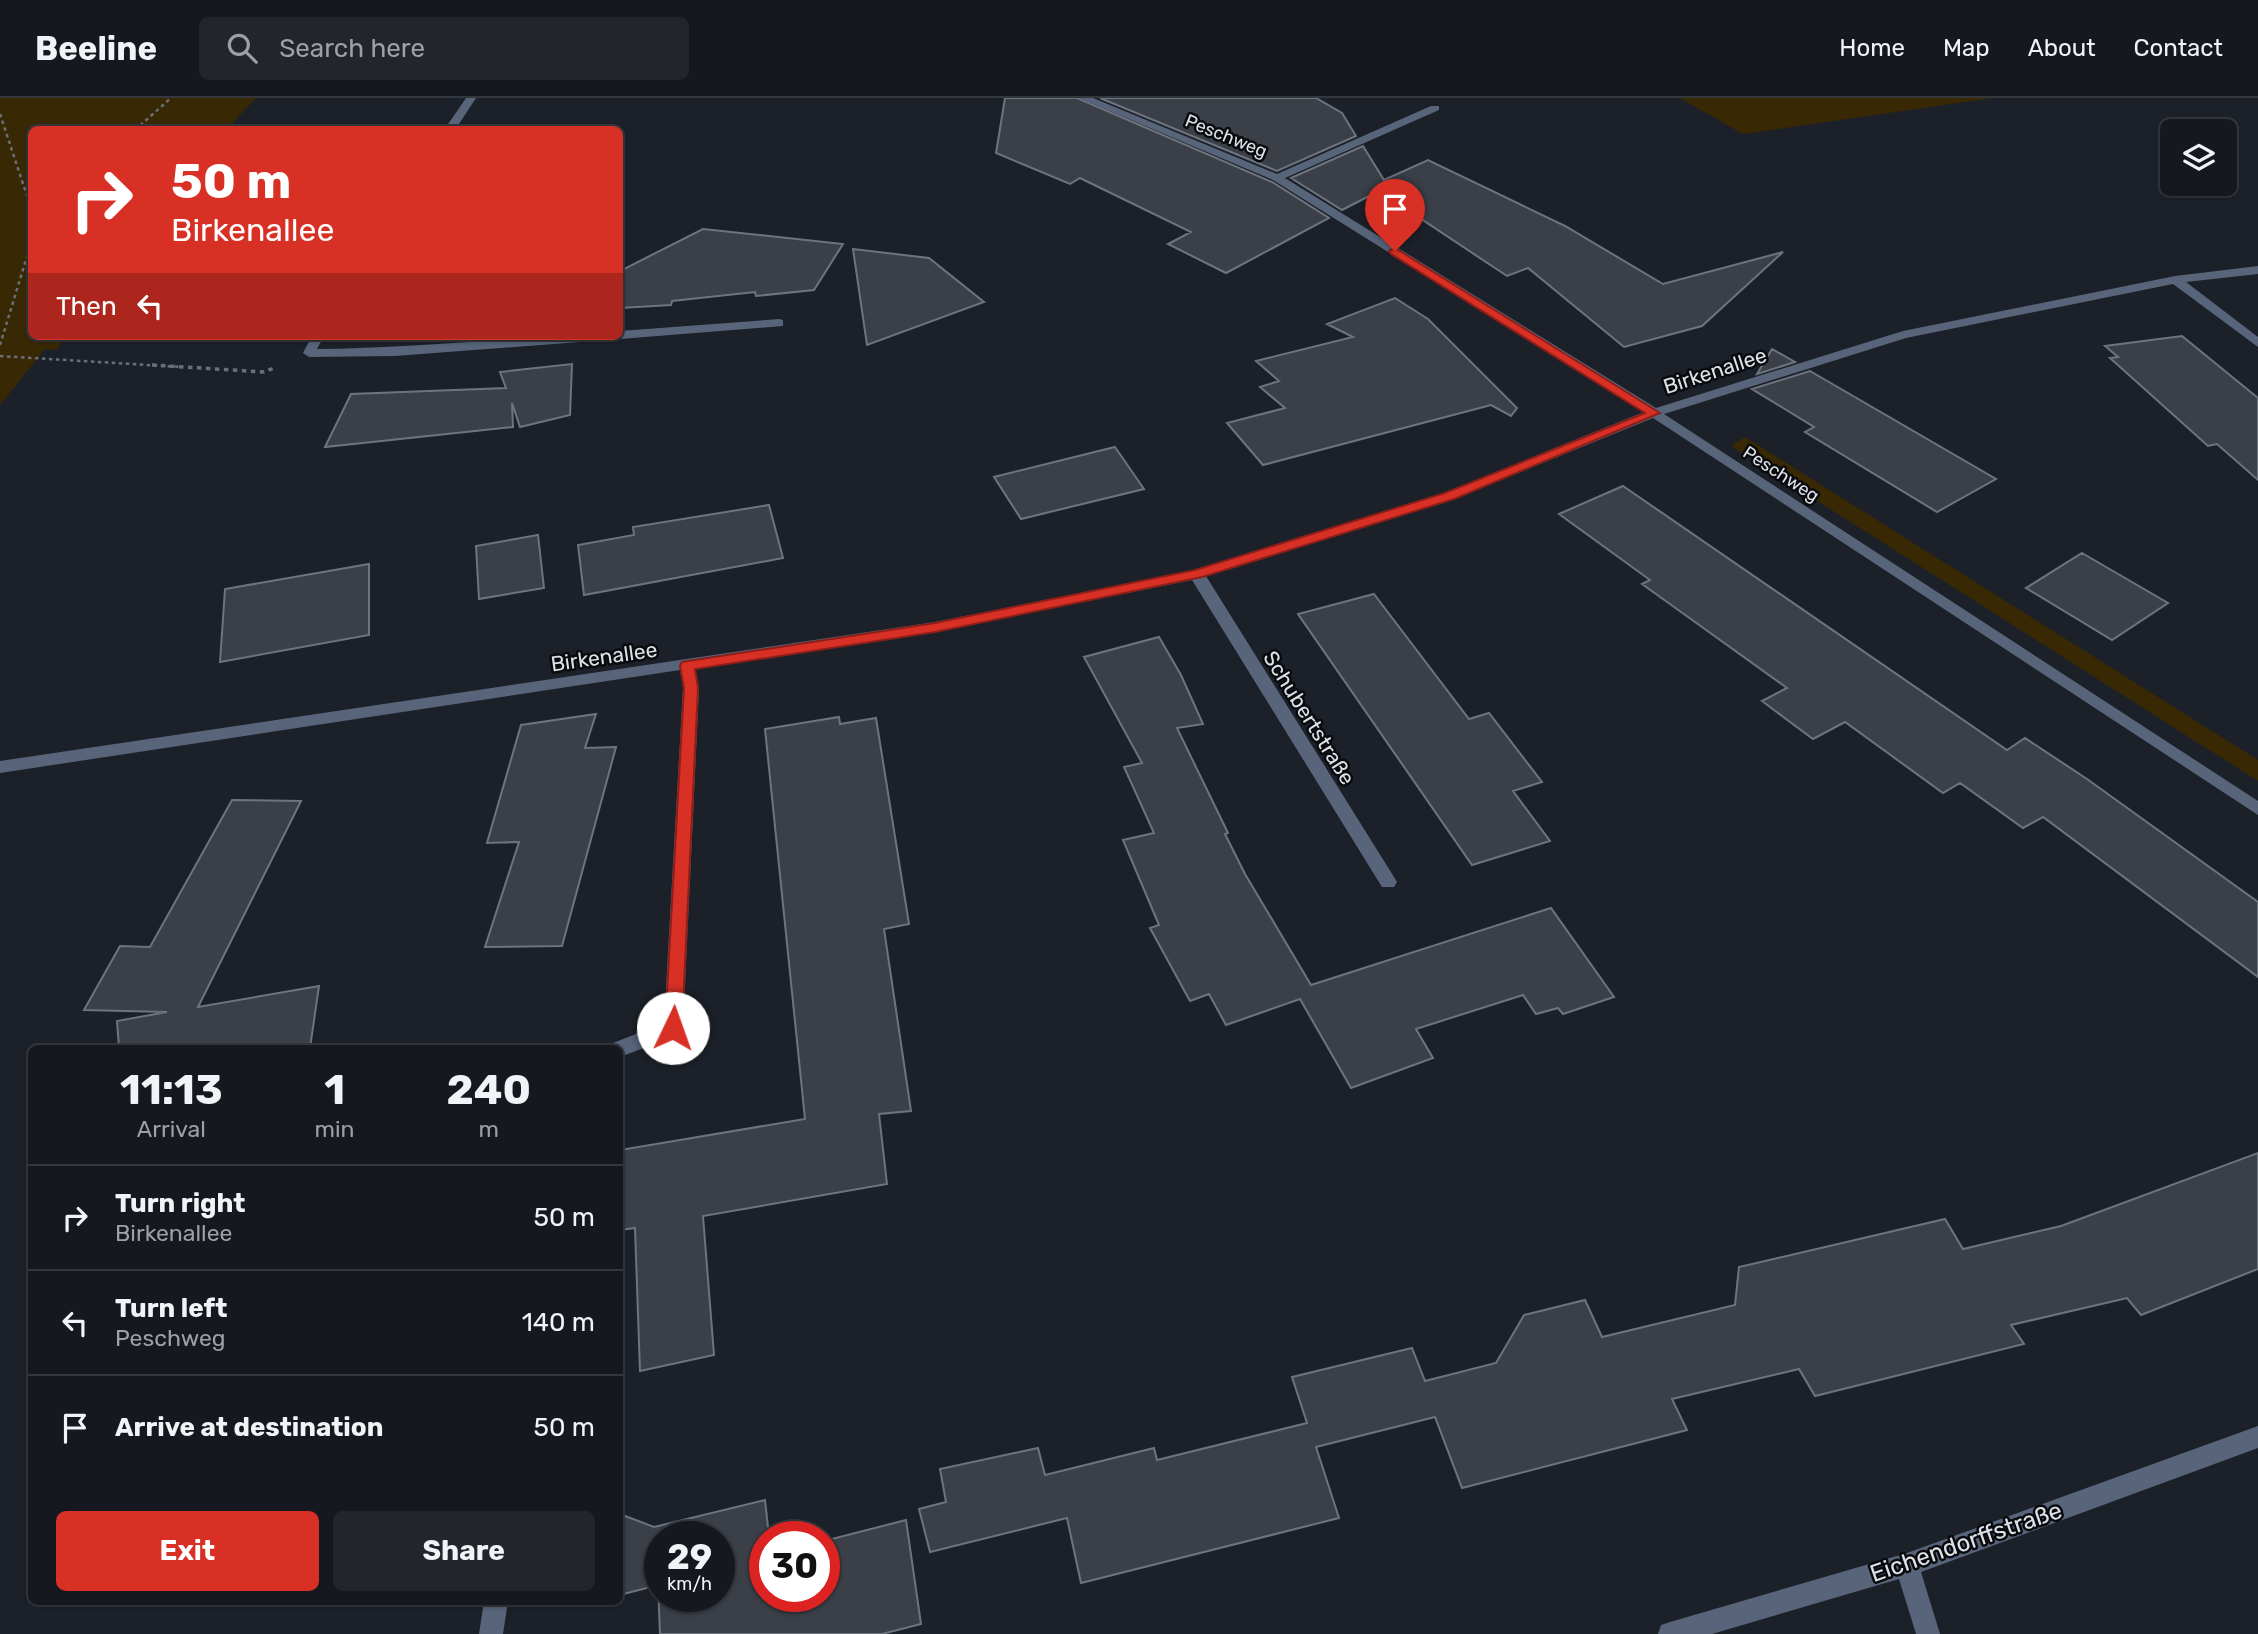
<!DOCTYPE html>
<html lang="en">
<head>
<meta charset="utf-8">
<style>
	:root { --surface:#15191f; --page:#22262c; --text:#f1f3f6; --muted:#9da0a4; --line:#34383d; --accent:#d93025 }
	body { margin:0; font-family:Rubik,sans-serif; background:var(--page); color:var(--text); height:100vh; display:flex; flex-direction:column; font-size:26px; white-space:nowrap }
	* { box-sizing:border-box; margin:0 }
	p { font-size:23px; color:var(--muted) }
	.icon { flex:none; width:38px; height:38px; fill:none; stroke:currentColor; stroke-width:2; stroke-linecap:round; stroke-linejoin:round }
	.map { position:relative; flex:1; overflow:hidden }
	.details { position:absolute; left:28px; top:947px; width:595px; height:560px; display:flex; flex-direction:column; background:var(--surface); border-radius:10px; box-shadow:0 2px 5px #0004,0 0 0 2px var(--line) }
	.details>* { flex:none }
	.top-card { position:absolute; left:28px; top:28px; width:595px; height:214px; border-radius:10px; box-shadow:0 2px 5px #0004,0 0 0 2px var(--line); background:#d93025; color:#fff; overflow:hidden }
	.controls { position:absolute; left:2160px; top:21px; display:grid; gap:14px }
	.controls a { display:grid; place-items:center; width:77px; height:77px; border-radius:10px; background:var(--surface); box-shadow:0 2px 5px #0004,0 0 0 2px var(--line); font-size:35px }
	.speed { position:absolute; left:644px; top:1423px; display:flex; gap:14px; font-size:35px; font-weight:700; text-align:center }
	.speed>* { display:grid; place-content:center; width:91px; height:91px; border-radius:50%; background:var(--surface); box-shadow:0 2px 5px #0004,0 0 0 2px var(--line); line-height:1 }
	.speed small { font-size:18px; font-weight:400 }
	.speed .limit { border:10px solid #d22; background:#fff; color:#111 }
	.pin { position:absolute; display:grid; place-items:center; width:60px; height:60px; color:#fff; margin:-72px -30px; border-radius:50% 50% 50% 0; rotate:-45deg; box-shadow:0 0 7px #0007 }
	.pin .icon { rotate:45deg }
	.me { position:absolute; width:77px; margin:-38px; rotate:3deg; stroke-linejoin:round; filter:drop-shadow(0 0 5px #0008) }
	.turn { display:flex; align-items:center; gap:24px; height:147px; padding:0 28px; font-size:32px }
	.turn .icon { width:91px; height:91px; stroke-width:2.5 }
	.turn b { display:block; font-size:49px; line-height:60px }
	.then { display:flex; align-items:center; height:66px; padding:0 28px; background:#0003; gap:14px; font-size:26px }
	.eta { display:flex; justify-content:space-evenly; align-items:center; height:119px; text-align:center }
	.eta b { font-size:42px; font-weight:700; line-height:49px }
	.button { display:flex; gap:14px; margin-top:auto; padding:14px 28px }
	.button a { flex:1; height:80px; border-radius:10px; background:var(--accent); color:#fff; font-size:28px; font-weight:700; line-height:80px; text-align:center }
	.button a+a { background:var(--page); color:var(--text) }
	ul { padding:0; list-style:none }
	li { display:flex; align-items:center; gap:21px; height:105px; padding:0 28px; border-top:2px solid var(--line) }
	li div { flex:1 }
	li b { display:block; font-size:26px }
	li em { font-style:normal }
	header { display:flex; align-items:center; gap:42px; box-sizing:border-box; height:98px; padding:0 35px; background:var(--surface); border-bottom:2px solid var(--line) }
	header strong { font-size:33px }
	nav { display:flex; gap:38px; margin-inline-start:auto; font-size:24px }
	.search { width:490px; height:63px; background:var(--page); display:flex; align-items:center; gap:18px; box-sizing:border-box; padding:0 24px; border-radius:10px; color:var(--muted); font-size:26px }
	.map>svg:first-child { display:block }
	.green { fill:#382904 }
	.building { fill:#3a3f48; stroke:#6e747e; stroke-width:2; fill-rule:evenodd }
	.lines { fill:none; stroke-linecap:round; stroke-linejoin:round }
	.path-far1 { stroke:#6b7077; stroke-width:2.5; stroke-dasharray:3.5 3.5; stroke-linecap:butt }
	.path { stroke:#6b7077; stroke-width:3.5; stroke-dasharray:4.5 4.5; stroke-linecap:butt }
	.minor { fill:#57647a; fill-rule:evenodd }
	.route { fill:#d93025; stroke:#8d1f18; stroke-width:2 }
	.labels { text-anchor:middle; stroke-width:5; stroke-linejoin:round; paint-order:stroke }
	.far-street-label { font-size:18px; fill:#dee2e7; stroke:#080a0e }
	.street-label { font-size:21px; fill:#dee2e7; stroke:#080a0e }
	.near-street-label { font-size:24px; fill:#dee2e7; stroke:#080a0e }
</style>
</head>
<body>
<header>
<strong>Beeline</strong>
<div class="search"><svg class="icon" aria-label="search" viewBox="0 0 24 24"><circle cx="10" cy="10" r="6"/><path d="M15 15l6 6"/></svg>Search here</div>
<nav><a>Home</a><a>Map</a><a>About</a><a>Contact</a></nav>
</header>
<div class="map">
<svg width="2258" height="1536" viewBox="0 0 2258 1536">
	<rect width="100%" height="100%" fill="#1c2129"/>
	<path class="green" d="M0 0H256L227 31 32 32V238H66L56 252 45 251 0 307Z
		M1680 0H1993L1743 36Z
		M1745 339 2258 662V683L1731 348Z"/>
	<path class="building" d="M1005 0H1077L1272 84 1329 120 1226 175 1168 146 1191 134 1080 80 1070 86 996 55Z
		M1100 0H1316L1342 15 1356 38 1277 73Z
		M1363 48 1384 82 1428 62 1565 128 1663 186 1783 154 1702 228 1624 249 1528 170 1507 178 1379 93 1342 112 1291 80Z
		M703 131 843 146 814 192 756 198 755 194 672 203 671 207 620 210V173Z
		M853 151 929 160 984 204 867 247Z
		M1395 200 1428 221 1517 310 1511 318 1491 307 1263 367 1227 325 1285 310 1260 289 1279 283 1256 263 1353 239 1327 226Z
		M2182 238 2258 300V382L2217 346 2208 348 2110 260 2118 259 2105 248Z
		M1772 251 1795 264 1757 276Z
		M572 266 570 317 520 329 512 305 513 329 325 349 351 296 506 290 500 274Z
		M1810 273 1996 381 1937 414 1805 334 1814 329 1752 291Z
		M1115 349 1144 391 1021 421 994 379Z
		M1623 388 2007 652 2025 640 2087 681 2258 804V879L2043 719 2023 730 1960 685 1943 695 1845 624 1813 641 1762 603 1787 590 1642 486 1650 482 1559 416Z
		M769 407 783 460 584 497 578 447 634 437 633 429Z
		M538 437 544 490 479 501 476 448Z
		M2082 455 2168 505 2112 542 2026 490Z
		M369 466V537L220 564 225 491Z
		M1374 496 1469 621 1489 615 1542 684 1513 693 1550 743 1472 767 1298 516Z
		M1159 539 1181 577 1203 626 1177 630 1228 735 1225 736 1245 776 1311 887 1551 810 1614 899 1563 916 1558 910 1536 916 1523 897 1416 931 1433 960 1351 990 1300 901 1226 927 1209 896 1190 903 1150 830 1159 827 1123 742 1154 735 1124 669 1142 665 1084 559Z
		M596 616 585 650 616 649 562 848 485 849 519 744 487 745 521 627Z
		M839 619 840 626 876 620 909 826 884 831 911 1013 879 1016 887 1086 703 1118 714 1257 640 1273 635 1130 620 1132V1052L805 1021 765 631Z
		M232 702 301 703 198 909 319 888 310 950H119L117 923 167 914 84 912 120 848 150 849Z
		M2258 1055V1171L2141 1217 2127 1200 2011 1227 2024 1246 1815 1298 1799 1271 1672 1301 1687 1332 1462 1390 1435 1319 1316 1349 1339 1420 1081 1485 1067 1420 930 1454 919 1411 946 1404 940 1371 1038 1350 1045 1377 1154 1350 1157 1362 1307 1325 1292 1279 1412 1250 1425 1283 1496 1265 1524 1217 1585 1202 1602 1239 1735 1207 1739 1169 1945 1121 1963 1151 2061 1128Z
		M765 1402 769 1438H765V1498H824V1443L906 1422 921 1526 882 1536H660L658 1487 620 1497V1416L654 1429ZM660 1438H719V1498H660Z"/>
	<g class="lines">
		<path class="path-far1" d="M0 16 32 113
			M135 32 171 0
			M0 247 32 142
			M0 258 181 269"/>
		<path class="path" d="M152 267 264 274 274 270"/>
		<path class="minor" d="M466 0H476L455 32H444Z
			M1079 0H1093L1277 76 1431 8H1439V12L1285 80 1656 310 1903 233 2175 178 2258 168V176L2186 184 2258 239V249L2173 186 1906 240 1664 316 2258 703V717L1653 320 1454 401 1206 478 1394 779 1397 784 1394 789H1382L1192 482 935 534 695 570 699 590 683 930 680 936 620 959V950H611L613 945 664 925 683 590 680 572 0 675V663L935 524 1195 472 1444 395 1644 314 1273 82Z
			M779 221 783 222V228L620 241 614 238H620V233Z
			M312 238H324L317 251C416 250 514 238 613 238L607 242 395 258 309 259 303 255Z
			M2258 1328V1350L1921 1474 1940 1536H1916L1899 1481 1712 1536H1658L1661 1527 1670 1524 1907 1455Z
			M484 1503H508L503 1536H479Z"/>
	</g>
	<path class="route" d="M1395 150 1660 315 1454 401 1202 479 935 534 695 571 698 590 682 930 680 935H667L665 930 684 590 680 568 682 564 935 525 1195 472 1445 395 1645 315 1391 156 1389 153Z"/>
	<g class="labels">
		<g class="far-street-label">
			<text transform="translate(1226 38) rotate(22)" y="6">Peschweg</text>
			<text transform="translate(1781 376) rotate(33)" y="6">Peschweg</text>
		</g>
		<g class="street-label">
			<text transform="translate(1715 273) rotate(-18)" y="7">Birkenallee</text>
			<text transform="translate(604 559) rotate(-8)" y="7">Birkenallee</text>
			<text transform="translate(1309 620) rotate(58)" y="7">Schubertstraße</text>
		</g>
		<g class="near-street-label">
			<text transform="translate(1966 1444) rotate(-19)" y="8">Eichendorffstraße</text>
		</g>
	</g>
</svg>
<div class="controls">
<a><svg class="icon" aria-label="layers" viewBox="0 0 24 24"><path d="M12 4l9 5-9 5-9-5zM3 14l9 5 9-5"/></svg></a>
</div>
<div class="speed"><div>29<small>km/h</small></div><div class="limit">30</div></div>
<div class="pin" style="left:1395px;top:153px;background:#d93025"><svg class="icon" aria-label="arrive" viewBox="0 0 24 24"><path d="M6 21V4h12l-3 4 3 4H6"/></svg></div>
<svg class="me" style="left:673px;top:930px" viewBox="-20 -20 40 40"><circle r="19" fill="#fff"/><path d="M0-13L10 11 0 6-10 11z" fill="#d93025"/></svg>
<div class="top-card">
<div class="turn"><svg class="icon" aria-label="right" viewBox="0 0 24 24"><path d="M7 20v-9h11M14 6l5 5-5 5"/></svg><div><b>50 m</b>Birkenallee</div></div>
<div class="then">Then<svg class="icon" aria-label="left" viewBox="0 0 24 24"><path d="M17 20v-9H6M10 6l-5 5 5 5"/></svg></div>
</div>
<section class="details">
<div class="eta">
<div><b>11:13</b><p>Arrival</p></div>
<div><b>1</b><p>min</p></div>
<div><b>240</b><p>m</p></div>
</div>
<ul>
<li><svg class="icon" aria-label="right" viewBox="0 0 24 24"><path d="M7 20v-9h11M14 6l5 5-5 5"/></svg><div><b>Turn right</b><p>Birkenallee</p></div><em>50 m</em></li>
<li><svg class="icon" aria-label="left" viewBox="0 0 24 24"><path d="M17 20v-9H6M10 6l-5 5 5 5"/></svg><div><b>Turn left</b><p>Peschweg</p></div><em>140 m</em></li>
<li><svg class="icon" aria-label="arrive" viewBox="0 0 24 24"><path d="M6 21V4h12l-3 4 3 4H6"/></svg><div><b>Arrive at destination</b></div><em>50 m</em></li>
</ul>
<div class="button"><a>Exit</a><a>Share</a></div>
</section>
</div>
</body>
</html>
